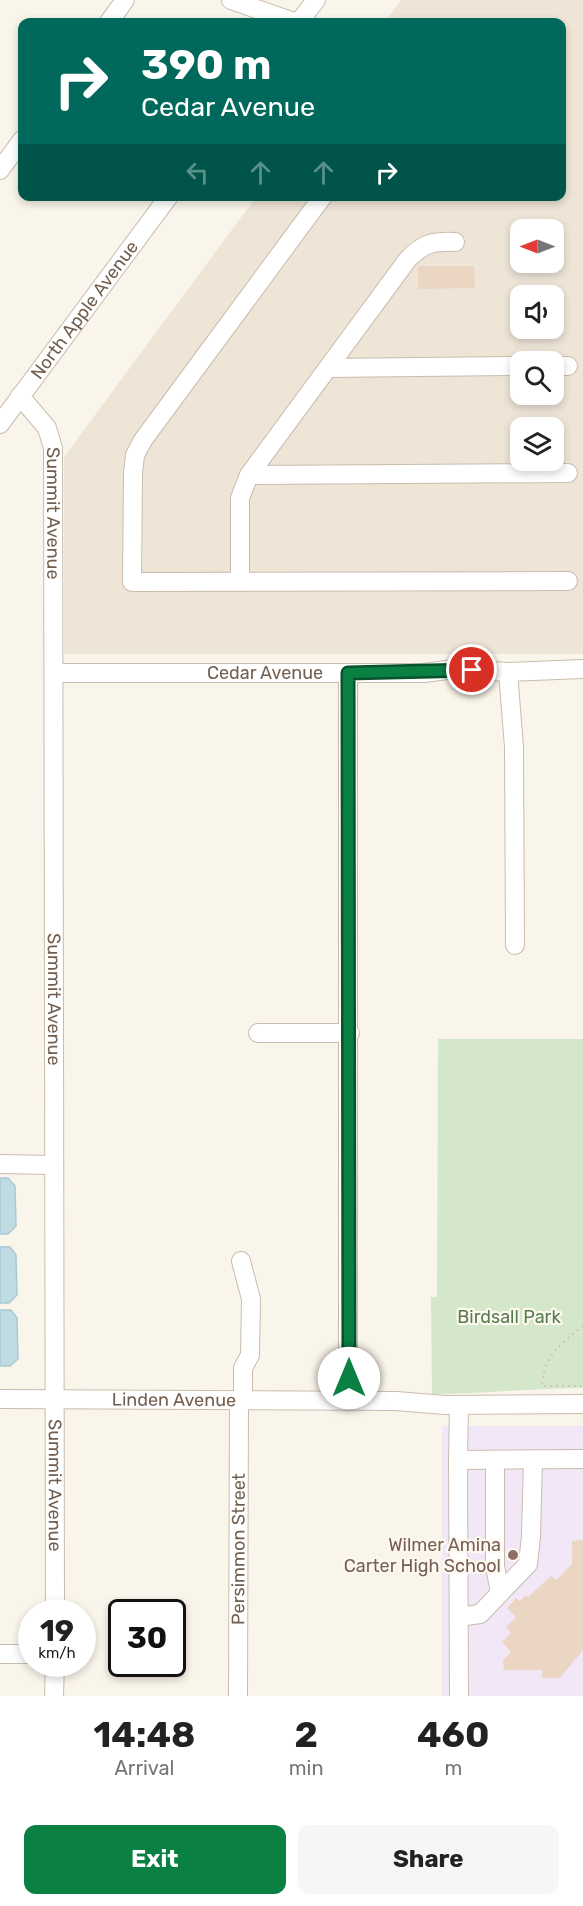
<!DOCTYPE html>
<html lang="en">
<head>
<meta charset="utf-8">
<style>
	:root { --surface:#fff; --page:#f6f6f6; --text:#222; --muted:#767676; --accent:#0b8043 }
	body { margin:0; font-family:Rubik,sans-serif; background:var(--page); color:var(--text); height:100vh; display:flex; flex-direction:column; font-size:22px; white-space:nowrap }
	* { box-sizing:border-box; margin:0 }
	p { font-size:20px; color:var(--muted) }
	.icon { flex:none; width:33px; height:33px; fill:none; stroke:currentColor; stroke-width:2; stroke-linecap:round; stroke-linejoin:round }
	.map { position:relative; height:1696px; overflow:hidden }
	.drawer { display:flex; flex-direction:column; background:var(--surface); flex:1 }
	.drawer>* { flex:none }
	.hud { position:absolute; left:18px; top:18px; width:548px; height:183px; border-radius:12px; box-shadow:0 3px 9px #0003; background:#00695c; color:#fff; overflow:hidden }
	.needle { width:39px; rotate:270deg }
	.buttons { position:absolute; left:510px; top:219px; display:grid; gap:12px }
	.buttons a { display:grid; place-items:center; width:54px; height:54px; border-radius:12px; background:var(--surface); box-shadow:0 3px 9px #0003; font-size:30px }
	.speed { position:absolute; left:18px; top:1599px; display:flex; gap:12px; font-size:30px; font-weight:700; text-align:center }
	.speed>* { display:grid; place-content:center; width:78px; height:78px; border-radius:50%; background:var(--surface); box-shadow:0 3px 9px #0003; line-height:1 }
	.speed small { font-size:15px; font-weight:400 }
	.speed .limit { border:3px solid #111; border-radius:9px; background:#fff; color:#111 }
	.pin { position:absolute; display:grid; place-items:center; width:51px; height:51px; color:#fff; margin:-26px; border:3px solid #fff; border-radius:50%; box-shadow:0 2px 6px #0007 }
	.me { position:absolute; width:66px; margin:-33px; rotate:0deg; stroke-linejoin:round; filter:drop-shadow(0 0 4px #0008) }
	.turn { display:flex; align-items:center; gap:21px; height:126px; padding:0 24px; font-size:27px }
	.turn .icon { width:78px; height:78px; stroke-width:2.5 }
	.turn b { display:block; font-size:42px; line-height:51px }
	.lanes { display:flex; align-items:center; height:57px; padding:0 24px; background:#0003; justify-content:center; gap:30px; direction:ltr }
	.lanes .off { opacity:.35 }
	.eta { display:flex; justify-content:space-evenly; align-items:center; height:102px; text-align:center }
	.eta b { font-size:36px; font-weight:700; line-height:42px }
	.button { display:flex; gap:12px; margin-top:auto; padding:12px 24px }
	.button a { flex:1; height:69px; border-radius:12px; background:var(--accent); color:#fff; font-size:24px; font-weight:700; line-height:69px; text-align:center }
	.button a+a { background:var(--page); color:var(--text) }
	.map>svg:first-child { display:block }
	.residential { fill:#eee5d7; fill-rule:evenodd }
	.education { fill:#f2e7f7 }
	.green { fill:#d4e7ca }
	.water { fill:#c1dbe2; stroke:#a8c9d3; stroke-width:1.5 }
	.building { fill:#ebd6c3 }
	.lines { fill:none; stroke-linecap:round; stroke-linejoin:round }
	.minor-casing { stroke:#c9bcae; stroke-width:20 }
	.path { stroke:#d2bba8; stroke-width:2; stroke-dasharray:1.5 4.5; stroke-linecap:butt }
	.minor { stroke:#fff; stroke-width:18 }
	.route-casing { stroke:#07532c; stroke-width:15 }
	.route { stroke:#0b8043; stroke-width:10 }
	.education-dot { fill:#8d6e63; stroke:#fdf9f1; stroke-width:2 }
	.labels { text-anchor:middle; stroke-width:4.5; stroke-linejoin:round; paint-order:stroke }
	.street-label { font-size:18px; fill:#735f50; stroke:#fdf9f1 }
	.park-label { font-size:18px; fill:#577c4d; stroke:#fdf9f1 }
	.education-label { font-size:18px; fill:#785e54; stroke:#fdf9f1; text-anchor:end }
</style>
</head>
<body>
<div class="map">
<svg width="583" height="1696" viewBox="0 0 583 1696">
	<rect width="100%" height="100%" fill="#faf5ea"/>
	<path class="residential" d="M401 0H583V654H64V457L256 197 561 196V22H385ZM520 230H554V262H520ZM520 296H554V328H520ZM520 362H554V394H520ZM520 428H554V460H520Z"/>
	<path class="education" d="M442 1426H583V1696H442Z"/>
	<path class="green" d="M438 1039H583V1388C532 1388 483 1394 432 1394L431 1297H437Z"/>
	<path class="water" d="M0 1178H8L15 1186 16 1226 8 1234H0Z
		M0 1247H10L16 1255 17 1295 9 1303H0Z
		M0 1310H11L17 1318 18 1359 10 1366H0Z"/>
	<path class="building" d="M418 266H474L475 288 418 289Z
		M583 1540V1650L560 1678H542V1670H504L503 1660 511 1652 502 1642 511 1633 506 1627 516 1617 507 1608 516 1598 520 1601 526 1595 528 1597 551 1576 556 1580 572 1564V1541Z"/>
	<g class="lines">
		<defs>
			<g id="minor">
				<path d="M231 0 294 22"/>
				<path d="M109 22 125 0"/>
				<path d="M299 22 316 0"/>
				<path d="M0 170 22 140"/>
				<path d="M323 196 143 440 135 455 133 473 132 582 568 581"/>
				<path d="M554 366H568"/>
				<path d="M328 368 520 366"/>
				<path id="s1" d="M20 396 47 428 53 448 55 1612"/>
				<path id="s2" d="M0 424 169 196"/>
				<path d="M249 475 568 473"/>
				<path d="M240 582V498L249 475 408 259C424 243 433 241 455 242"/>
				<path d="M508 672 514 747 515 945"/>
				<path id="s3" d="M55 673H424L454 669 508 672 583 669"/>
				<path d="M348 673V1401"/>
				<path d="M258 1033H350"/>
				<path d="M0 1164 54 1165"/>
				<path d="M241 1261 251 1299 250 1355 243 1368V1401"/>
				<path id="s4" d="M0 1399 396 1401 445 1405 583 1404"/>
				<path d="M459 1405 458 1460 583 1459"/>
				<path d="M458 1460 459 1696"/>
				<path d="M495 1460V1566L500 1593"/>
				<path d="M459 1617 480 1614 528 1564 531 1536 533 1460"/>
				<path d="M0 1654H32"/>
				<path d="M54 1696 55 1664"/>
				<path id="s5" d="M238 1696 239 1401"/>
			</g>
		</defs>
		<use href="#minor" class="minor-casing"/>
		<path class="path" d="M583 1326C562 1343 543 1356 542 1386H583"/>
		<use href="#minor" class="minor"/>
	</g>
	<g class="lines">
		<defs>
			<path id="route" d="M349 1378 348 673 472 670"/>
		</defs>
		<use href="#route" class="route-casing"/>
		<use href="#route" class="route"/>
	</g>
	<circle class="education-dot" cx="513" cy="1555" r="6"/>
	<g class="labels">
		<g class="street-label">
			<text dy="6" stroke="none"><textPath href="#s2" startOffset="142">North Apple Avenue</textPath></text>
			<text dy="6" stroke="none"><textPath href="#s1" startOffset="128">Summit Avenue</textPath></text>
			<text dy="6" stroke="none"><textPath href="#s3" startOffset="210">Cedar Avenue</textPath></text>
			<text dy="6" stroke="none"><textPath href="#s1" startOffset="614">Summit Avenue</textPath></text>
			<text dy="6" stroke="none"><textPath href="#s4" startOffset="174">Linden Avenue</textPath></text>
			<text dy="6" stroke="none"><textPath href="#s1" startOffset="1100">Summit Avenue</textPath></text>
			<text dy="6" stroke="none"><textPath href="#s5" startOffset="147">Persimmon Street</textPath></text>
		</g>
		<g class="park-label">
			<text x="509" y="1323">Birdsall Park</text>
		</g>
		<g class="education-label">
			<text x="501" y="1551">Wilmer Amina<tspan x="501" dy="21">Carter High School</tspan></text>
		</g>
	</g>
</svg>
<div class="buttons">
<a><svg class="needle" viewBox="-14 -14 28 28"><path d="M0-13l5 13h-10z" fill="#e53935"/><path d="M0 13l5-13h-10z" fill="#767676"/></svg></a>
<a><svg class="icon" aria-label="sound" viewBox="0 0 24 24"><path d="M4 9h4l5-4v14l-5-4H4zM17 9q2 3 0 6"/></svg></a>
<a><svg class="icon" aria-label="search" viewBox="0 0 24 24"><circle cx="10" cy="10" r="6"/><path d="M15 15l6 6"/></svg></a>
<a><svg class="icon" aria-label="layers" viewBox="0 0 24 24"><path d="M12 4l9 5-9 5-9-5zM3 14l9 5 9-5"/></svg></a>
</div>
<div class="speed"><div>19<small>km/h</small></div><div class="limit">30</div></div>
<div class="pin" style="left:472px;top:670px;background:#d93025"><svg class="icon" aria-label="arrive" viewBox="0 0 24 24"><path d="M6 21V4h12l-3 4 3 4H6"/></svg></div>
<svg class="me" style="left:349px;top:1378px" viewBox="-20 -20 40 40"><circle r="19" fill="#fff"/><path d="M0-13L10 11 0 6-10 11z" fill="#0b8043"/></svg>
<div class="hud">
<div class="turn"><svg class="icon" aria-label="right" viewBox="0 0 24 24"><path d="M7 20v-9h11M14 6l5 5-5 5"/></svg><div><b>390 m</b>Cedar Avenue</div></div>
<div class="lanes"><svg class="icon off" aria-label="left" viewBox="0 0 24 24"><path d="M17 20v-9H6M10 6l-5 5 5 5"/></svg><svg class="icon off" aria-label="ahead" viewBox="0 0 24 24"><path d="M12 20V5M6 11l6-6 6 6"/></svg><svg class="icon off" aria-label="ahead" viewBox="0 0 24 24"><path d="M12 20V5M6 11l6-6 6 6"/></svg><svg class="icon" aria-label="right" viewBox="0 0 24 24"><path d="M7 20v-9h11M14 6l5 5-5 5"/></svg></div>
</div>
</div>
<section class="drawer">
<div class="eta">
<div><b>14:48</b><p>Arrival</p></div>
<div><b>2</b><p>min</p></div>
<div><b>460</b><p>m</p></div>
</div>
<div class="button"><a>Exit</a><a>Share</a></div>
</section>
</body>
</html>
